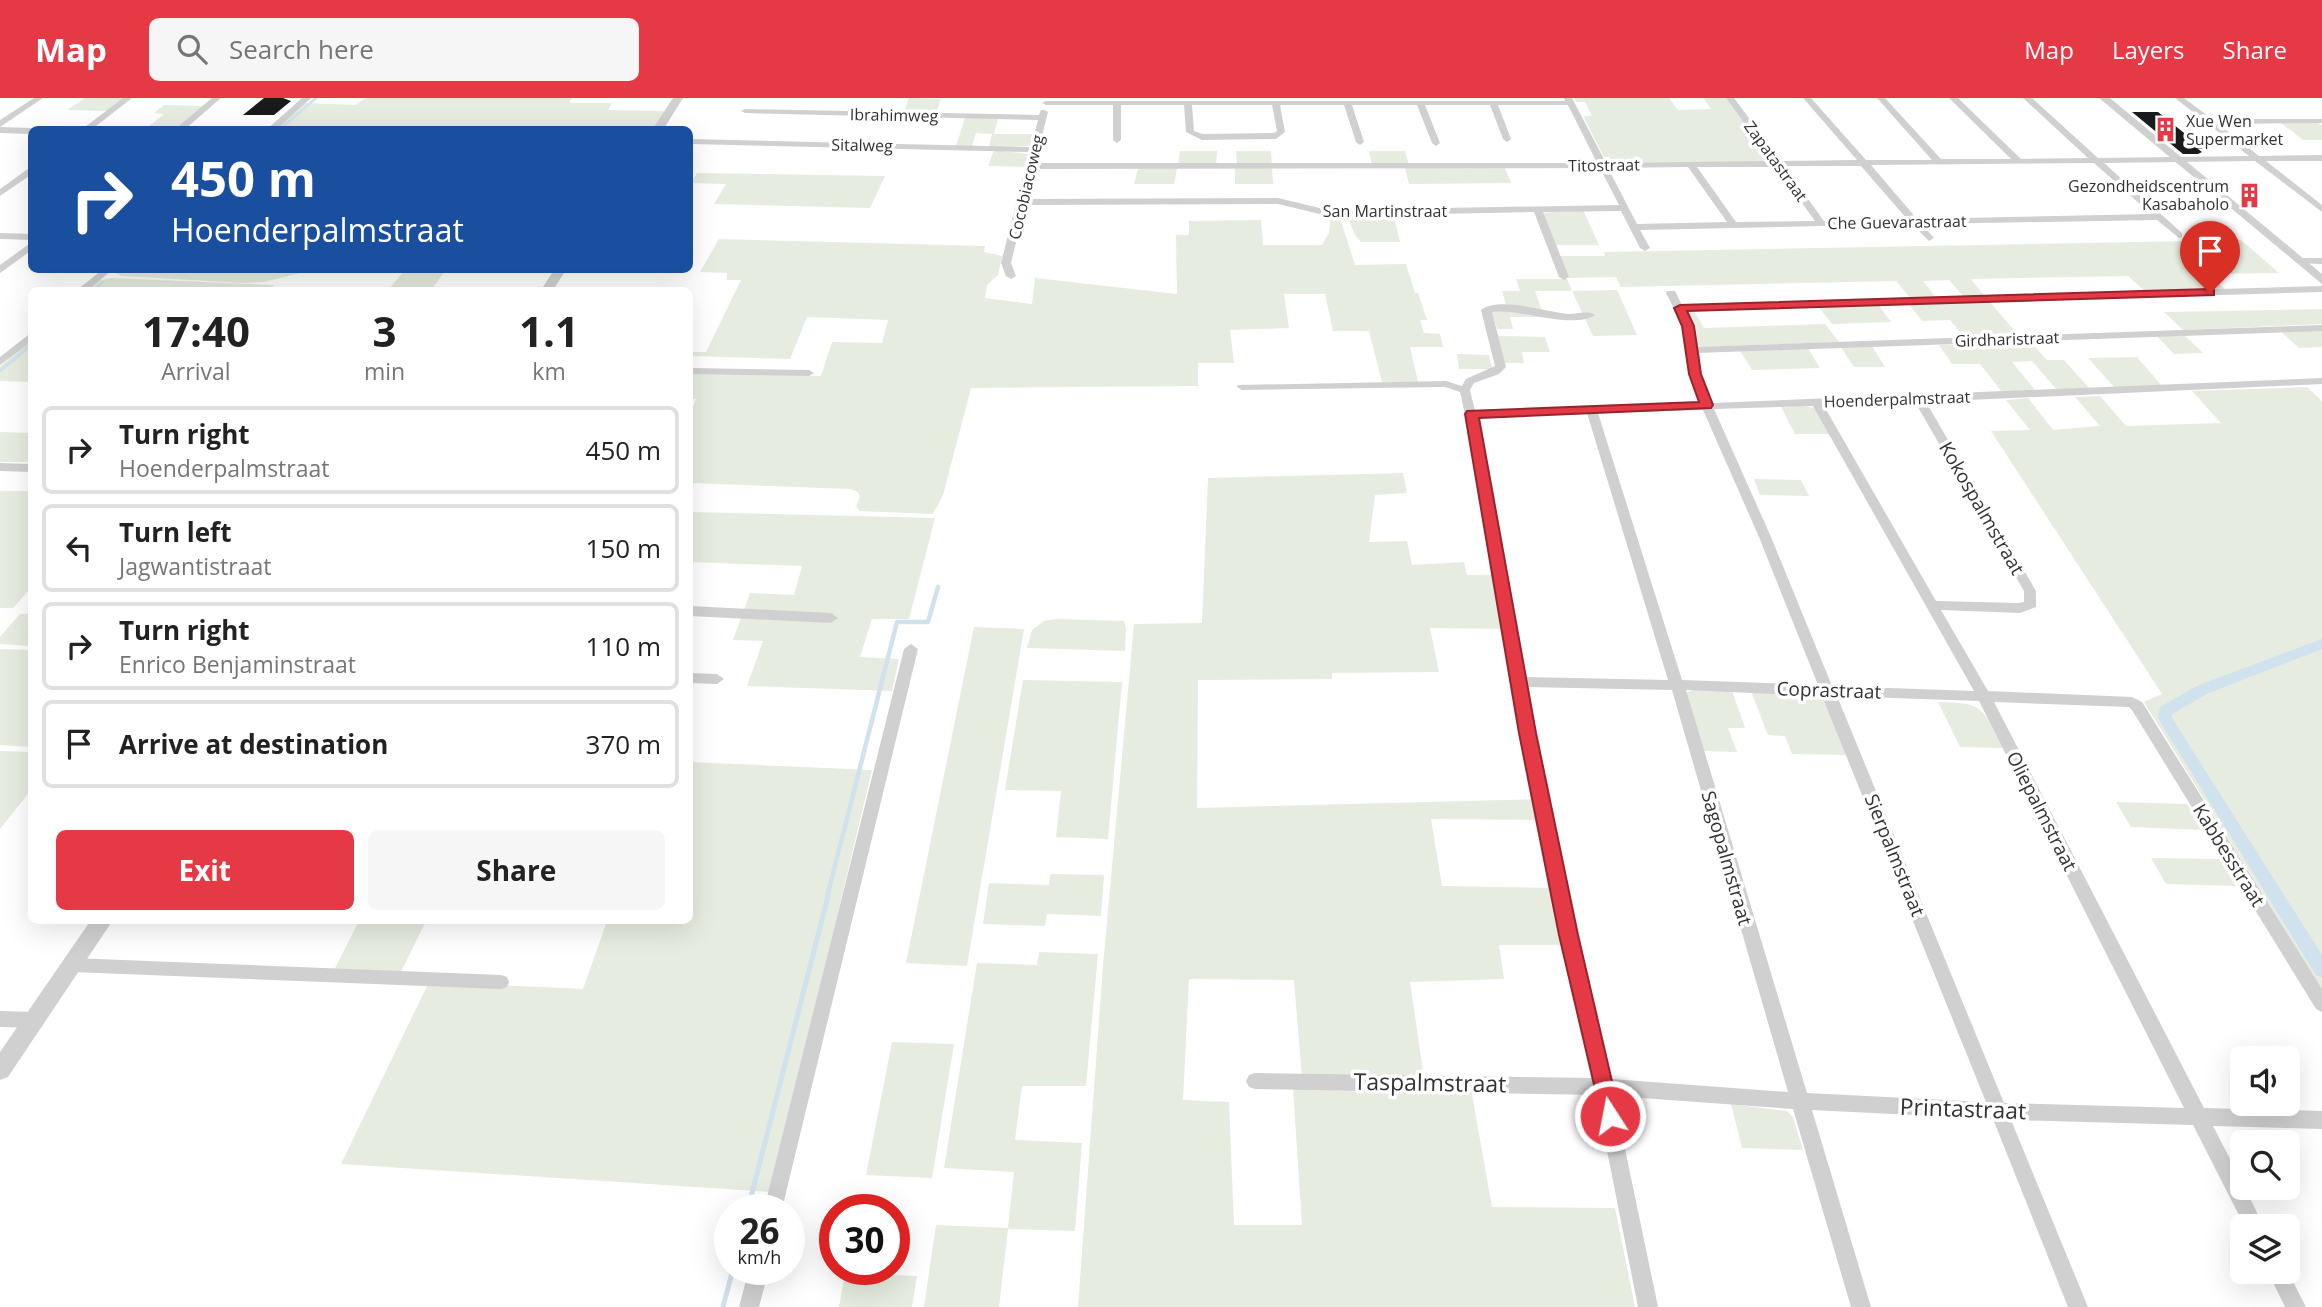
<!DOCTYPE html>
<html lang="en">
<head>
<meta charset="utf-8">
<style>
	:root { --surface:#fff; --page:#f6f6f6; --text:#222; --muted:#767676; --line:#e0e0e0; --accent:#e63946 }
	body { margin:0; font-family:"Open Sans",sans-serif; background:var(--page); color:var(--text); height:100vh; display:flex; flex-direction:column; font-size:26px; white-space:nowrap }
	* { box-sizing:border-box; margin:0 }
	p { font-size:23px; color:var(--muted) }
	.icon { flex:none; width:38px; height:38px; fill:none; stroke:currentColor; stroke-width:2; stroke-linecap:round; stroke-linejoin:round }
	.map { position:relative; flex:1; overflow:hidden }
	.sheet { position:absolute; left:28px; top:189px; width:665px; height:637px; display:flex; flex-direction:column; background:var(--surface); border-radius:10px; box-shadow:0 7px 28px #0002 }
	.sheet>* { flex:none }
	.banner { position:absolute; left:28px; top:28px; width:665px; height:147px; border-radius:10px; box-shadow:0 7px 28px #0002; background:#1a4fa0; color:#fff; overflow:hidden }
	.buttons { position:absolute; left:2230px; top:948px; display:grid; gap:14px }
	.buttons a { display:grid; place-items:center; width:70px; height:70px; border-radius:10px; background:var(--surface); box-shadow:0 7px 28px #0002; font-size:35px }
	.speed { position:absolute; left:714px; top:1096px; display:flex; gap:14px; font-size:35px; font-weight:700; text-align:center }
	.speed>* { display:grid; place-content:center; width:91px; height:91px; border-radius:50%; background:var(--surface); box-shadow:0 7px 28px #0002; line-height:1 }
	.speed small { font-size:18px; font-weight:400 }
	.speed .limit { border:10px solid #d22; background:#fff; color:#111 }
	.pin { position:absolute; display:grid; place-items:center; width:60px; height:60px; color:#fff; margin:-72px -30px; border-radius:50% 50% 50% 0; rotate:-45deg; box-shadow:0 0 7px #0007 }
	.pin .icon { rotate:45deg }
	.me { position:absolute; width:77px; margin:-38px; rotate:349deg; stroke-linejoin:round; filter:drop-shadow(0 0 5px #0008) }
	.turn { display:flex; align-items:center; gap:24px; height:147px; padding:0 28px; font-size:32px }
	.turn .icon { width:91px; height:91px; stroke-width:2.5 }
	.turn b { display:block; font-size:49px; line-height:60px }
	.eta { display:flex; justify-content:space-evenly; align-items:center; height:119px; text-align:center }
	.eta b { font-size:42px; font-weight:700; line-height:49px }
	.primary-button { display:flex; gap:14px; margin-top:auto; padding:14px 28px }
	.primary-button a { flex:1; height:80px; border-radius:10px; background:var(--accent); color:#fff; font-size:28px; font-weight:700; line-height:80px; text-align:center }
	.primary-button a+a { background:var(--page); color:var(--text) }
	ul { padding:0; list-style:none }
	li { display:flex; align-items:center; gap:21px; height:88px; margin:0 14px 10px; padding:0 14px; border:4px solid var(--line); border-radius:10px }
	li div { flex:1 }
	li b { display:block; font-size:26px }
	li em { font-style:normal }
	header { display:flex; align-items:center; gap:42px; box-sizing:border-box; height:98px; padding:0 35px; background:var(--accent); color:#fff }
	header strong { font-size:33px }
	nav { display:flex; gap:38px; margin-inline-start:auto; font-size:24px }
	.search { width:490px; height:63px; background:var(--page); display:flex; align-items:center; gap:18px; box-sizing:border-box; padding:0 24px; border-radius:10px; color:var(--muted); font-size:26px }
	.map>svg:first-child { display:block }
	.green { fill:#e6ecdf }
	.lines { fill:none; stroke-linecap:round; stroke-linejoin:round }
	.stream-far3 { stroke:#cfe2ee; stroke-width:2.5 }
	.stream-far2 { stroke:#cfe2ee; stroke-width:3.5 }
	.stream-far1 { stroke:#cfe2ee; stroke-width:4.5 }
	.stream { stroke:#cfe2ee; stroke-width:5 }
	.canal { fill:#cfe2ee; fill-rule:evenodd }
	.building { fill:#1a1a1a }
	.minor { fill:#d0d0d0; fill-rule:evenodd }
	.tertiary { fill:#d0d0d0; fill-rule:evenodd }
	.route { fill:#e63946; stroke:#96252e; stroke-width:2 }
	.labels { text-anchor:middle; stroke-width:7; stroke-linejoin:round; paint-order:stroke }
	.far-street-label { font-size:16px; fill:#333; stroke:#fff }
	.far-poi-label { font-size:16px; fill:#333; stroke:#fff; text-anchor:start }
	.street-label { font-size:19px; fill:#333; stroke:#fff }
	.near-street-label { font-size:23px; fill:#333; stroke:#fff }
</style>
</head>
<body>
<header>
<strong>Map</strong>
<div class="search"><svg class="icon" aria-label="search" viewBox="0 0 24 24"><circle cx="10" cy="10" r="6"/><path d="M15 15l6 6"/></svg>Search here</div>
<nav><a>Map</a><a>Layers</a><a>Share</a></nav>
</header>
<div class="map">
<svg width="2322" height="1209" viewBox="0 0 2322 1209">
	<rect width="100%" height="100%" fill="#fff"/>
	<path class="green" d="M85 0H126L108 13 67 12Z
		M366 0H572L569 5H612L608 12 665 13 652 32H275L306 5 355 7Z
		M909 0 941 1 935 17 903 16Z
		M1574 0H1669L1678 12 1711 11 1703 0H1726L1770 60V64L1614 65 1604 59 1586 24 1584 18H1592L1585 4H1576Z
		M164 7 204 8 175 31 144 32 164 16 154 15Z
		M965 20H998L994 36H1035L1031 48 989 49 992 36 976 35 972 48H956Z
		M2281 25H2318L2322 27V42H2303Z
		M994 52 1028 56 1026 69 988 68Z
		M1180 53H1217L1216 67H1178Z
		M1236 53H1271L1272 68 1237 67Z
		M1369 53H1405L1409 67H1372Z
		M1138 70H1177L1174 86H1134Z
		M1235 70H1272L1273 86H1235Z
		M1405 70H1505L1511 85 1409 86Z
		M697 75 885 78 870 110 714 106 726 86 691 85Z
		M1583 112 1599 147H1556L1541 115Z
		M1393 116 1400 144H1361L1355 137 1347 117Z
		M1331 117H1339L1355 167 1406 166 1415 195H1418L1427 222H1420L1424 235 1440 236 1443 249H1410L1418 284H1382L1369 233H1333L1325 196H1284L1289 230 1230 232 1234 265H1198V288L971 290 943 397 933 416 860 413 856 408 860 399 858 394 850 391 690 385V317L696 301 690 300V275L821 278 832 244 882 245 888 222 807 219 790 261 690 258V254H706L741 182H727V175L700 174 719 141 985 148 984 154 1002 158 998 177 987 187 985 200 1032 206 1035 180 1177 196 1176 137H1189V123L1261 122 1263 147H1322L1329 135Z
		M2241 142 2279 175 2208 176 2226 192 2146 194 2128 178 1971 181 1986 200H1965L1949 182 1923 183 1937 201H1911L1896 183 1621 189 1616 179 1569 180 1560 158H1605L1604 154Z
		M112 172H312L264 184 243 185 121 178Z
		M405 172H446L431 192H388Z
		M113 180 274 187 269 192H87L100 182Z
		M1516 181H1567L1572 193 1617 192 1637 237 1593 238 1572 193H1535L1544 219H1510L1513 231H1497L1491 211 1507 210 1502 193H1520Z
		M1989 203 2019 238 1965 239 1950 222 1922 223 1908 205Z
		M1878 206 1891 224 1832 226 1818 208Z
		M2322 211V226L2183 232 2164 214Z
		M1693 212 1704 230 1825 226 1839 244 1700 249 1697 246 1696 230 1688 216Z
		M2322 232V249L2299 250 2280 233Z
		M2155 236H2183L2203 255 2174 256Z
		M1496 238 1545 239 1550 254H1522L1524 265H1503Z
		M31 241V284L0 283V268Z
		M2031 244 2047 262H2064L2090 291 2057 292 2032 263 2012 264 2036 293 2002 294 1980 266H1952L1939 247Z
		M1871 247 1885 269H1854L1840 248Z
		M1807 249 1820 270 1752 272 1739 251Z
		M1457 256 1489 257 1492 271H1459Z
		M2137 259 2162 288 2115 290 2088 260Z
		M2307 289 2322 303V892L2144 604 2162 596 1991 333 2030 332 2006 302 2028 300 2053 332 2100 328 2075 299 2100 298 2126 328 2221 325 2192 293Z
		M1804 308 1815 310 1832 336H1795L1781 309Z
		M0 334 31 335V364H0Z
		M1403 375 1407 395 1375 397 1369 444 1407 443 1412 467 1464 464 1467 477H1501L1509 531 1430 530 1439 574 1332 575V581L1198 582 1197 710 1543 701 1546 722 1431 721 1442 788 1560 790 1571 847H1499L1504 881 1410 884 1424 980H1302L1294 882 1189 881 1183 1002 1229 1004 1234 1127H1302L1293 990 1471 991 1492 1109 1615 1110 1635 1209H1078L1103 868 1134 526 1202 525 1208 380Z
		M1754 381 1801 382 1809 398 1760 397Z
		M0 393H31V490L13 510H0Z
		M690 414 935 420 909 521H872L860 559 899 561 892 593 747 588 763 543 733 542 750 495 794 497 802 468 690 464Z
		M20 516H31V548L0 546V539Z
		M1056 521 1124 523 1126 530 1125 553 1027 550 1032 532 1044 523Z
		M974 529 1024 531 967 868 906 865Z
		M0 551 31 552V649L0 647Z
		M1023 582 1122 584 1108 741 1056 739 1061 693 1005 692Z
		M1695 591 1732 593 1745 630H1728L1737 654 1702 653 1686 595Z
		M1751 593 1818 598 1823 600 1849 657 1792 656 1785 638 1768 637Z
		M1938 604C1986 605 1981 609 2003 650L1960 649Z
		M0 653 32 654 31 692 0 731Z
		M690 664 872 672 771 1094 341 1066 429 884 583 891 607 823 690 822Z
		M2116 704 2187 706 2203 732 2131 729Z
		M2151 760 2219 761 2236 788 2166 786Z
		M1050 776 1104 777 1101 818 1047 816 1045 828 983 826 989 785 1049 787Z
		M359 823H426L401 874 334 872Z
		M1039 854 1098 856 1086 988H1022L1015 1042 1082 1045 1075 1133 1008 1131 999 1209H924L936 1127 1008 1130 1014 1074 944 1070 977 865 1037 867Z
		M892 944 954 946 932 1080 866 1077Z
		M1731 1006 1787 1013 1793 1019 1803 1052 1742 1050Z
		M845 1175 917 1178 912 1209H839Z"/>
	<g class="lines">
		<path class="stream-far3" d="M279 32 316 0
			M94 192 103 184"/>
		<path class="stream-far2" d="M0 273 32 246"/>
		<path class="stream-far1" d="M827 799 897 524H928L938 489"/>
		<path class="stream" d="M748 1111 828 798
			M723 1209 733 1171"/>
		<path class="canal" d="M2322 541V551L2209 595 2172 616V620L2322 857V879L2316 877 2158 620 2160 609 2199 587Z"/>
	</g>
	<path class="building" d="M264 0H283L291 3 274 17H243Z
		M2132 14H2158L2204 51H2198L2202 54 2198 56H2183Z"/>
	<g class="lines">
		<path class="minor" d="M34 0H43L0 29V22Z
			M123 0H132L91 32H81Z
			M212 0H221L184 32H174Z
			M302 0H311L276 32H266Z
			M1564 0H1572L1606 65 1772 63 1726 0H1734L1781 63 1857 62 1803 0H1811L1866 62H1932L1877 0H1885L1941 61H2011L1949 0H1958L2021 61 2088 60 2023 0H2032L2098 60 2249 58 2175 0H2184L2212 21H2322V25L2218 26 2259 58 2322 57V63H2266L2322 107V114L2255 63 2104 65 2182 135V139L2179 140 2157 122 1922 126 1934 140 1929 143 1912 126 1640 132 1650 150 1645 153 1640 150 1621 113 1543 114 1569 179 1564 182 1559 179 1534 114 1328 118 1278 106 1025 107 1011 165 1016 178 1011 181 1006 178 1001 165 1029 54 690 46V41L1031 49 1038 22 745 15 741 13 745 11 1039 17 1041 12H1044L1048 14 1035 65H1597L1568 7H1498L1511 41 1507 44 1503 41 1490 7H1425L1440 45 1436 48 1432 45 1417 7H1352L1364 44 1360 47 1356 44 1344 7H1280L1285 34 1276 41 1202 42 1186 34 1184 7H1121V42L1117 45 1113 42V7H1046L1042 5 1046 3H1565ZM1192 7H1272L1277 33 1274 35 1203 36 1194 33ZM2094 65 2151 116 1917 121 1871 67ZM1784 68H1861L1907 121 1824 123ZM1688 69 1727 124 1637 126 1608 70ZM1697 69H1776L1815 123 1736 124ZM1600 70 1619 107 1328 112 1278 100 1027 101 1034 71Z
			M0 29 32 30 35 32H32V36L0 35Z
			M32 68V76L0 98V91Z
			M0 135 32 136V142L0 141Z
			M32 144V152L0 175V167Z
			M2300 160H2322V166L2297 165 2295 163Z
			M102 172H112L88 192H77Z
			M2322 188V194L1685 213 1693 228 1696 249 2322 227V233L1697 255 1700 277 1712 305 2322 280V286L1926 304 2036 493V509L2020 515 1941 512 1988 593 2132 599 2142 604 2322 891V914L2316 911 2132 612 2129 609 1994 604 2204 1010 2322 1013V1031L2213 1028 2242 1084V1090H2245L2264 1129H2245L2193 1027 2011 1022 2088 1209H2068L1993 1021 1812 1012 1871 1209H1851L1793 1011 1614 998 1658 1209H1638L1596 997 1255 991 1249 989 1246 983 1249 977 1255 975 1593 980 1520 635 1481 391 1460 294 1445 289 1242 292 1237 289 1238 287 1446 283 1462 288 1466 281 1495 268 1481 212C1499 198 1546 214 1569 216 1578 216 1588 212 1595 217 1572 232 1521 210 1492 214L1506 269 1499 276 1474 285 1470 292 1475 313 1701 305 1690 277 1683 228 1666 195 1667 193H1675L1682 207ZM1915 304 2024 493V504L2019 505 1936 503 1824 308ZM1813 308 1974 593 1832 588 1771 439 1714 311ZM1703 312 1759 439 1818 587 1682 582 1598 315ZM1587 315 1668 582 1525 579 1493 391 1477 319ZM1526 589 1672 592 1788 994 1611 981 1577 837ZM1686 592 1822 598 1986 1004 1807 995ZM1837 598 1979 603 2184 1010 2004 1005Z
			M32 234V243L0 267V259Z
			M690 270 809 272 814 275 809 278 690 276Z
			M0 365 32 366V374L0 373Z
			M690 508 831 515 838 520 831 525 690 518Z
			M911 546 918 551 782 1111H764L904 551Z
			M690 575 717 576 724 581 717 586 690 585Z
			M72 860 501 877 507 879 509 884 507 889 501 891 72 874 66 872 64 867 66 862Z
			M0 913 34 914 40 917 43 922 40 927 34 930 0 929Z
			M749 1171H769L759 1209H739Z
			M2287 1172 2306 1209H2285L2268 1174H2287Z"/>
		<path class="tertiary" d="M673 0H683L663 32H652Z
			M2099 0H2110L2322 176V186Z
			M554 172H566L553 192H541Z
			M91 822H113L8 979 0 982V954Z"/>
	</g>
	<path class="route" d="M2210 191 2214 192V197L1687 213 1694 228 1701 276 1713 307 1711 310 1479 320 1536 635 1578 837 1620 1018 1617 1025 1610 1028 1603 1025 1559 837 1519 635 1465 316 1467 313 1699 304 1689 276 1682 228 1674 210 1680 207Z"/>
	<defs>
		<symbol id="building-bare" viewBox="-9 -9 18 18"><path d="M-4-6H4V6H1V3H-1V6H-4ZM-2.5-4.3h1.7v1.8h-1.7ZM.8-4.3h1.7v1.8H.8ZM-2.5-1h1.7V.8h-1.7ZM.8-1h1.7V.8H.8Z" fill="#e63946" stroke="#fff" stroke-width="2.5" paint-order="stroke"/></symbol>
	</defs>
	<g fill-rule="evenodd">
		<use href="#building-bare" x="2148" y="14" width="35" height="35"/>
		<use href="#building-bare" x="2232" y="80" width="35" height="35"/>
	</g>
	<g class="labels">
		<g class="far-street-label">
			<text transform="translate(894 17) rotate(1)" y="6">Ibrahimweg</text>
			<text transform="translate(862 47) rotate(1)" y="6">Sitalweg</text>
			<text transform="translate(1776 63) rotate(54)" y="6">Zapatastraat</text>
			<text transform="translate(1604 67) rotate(-1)" y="6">Titostraat</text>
			<text transform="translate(1026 89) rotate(-77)" y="6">Cocobiacoweg</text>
			<text x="1385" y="119">San Martinstraat</text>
			<text transform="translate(1897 124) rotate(-1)" y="6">Che Guevarastraat</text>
			<text transform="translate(2007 241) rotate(-2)" y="6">Girdharistraat</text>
			<text transform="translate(1897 301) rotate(-2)" y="6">Hoenderpalmstraat</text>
		</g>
		<g class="far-poi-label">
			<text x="2186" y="29">Xue Wen<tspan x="2186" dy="18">Supermarket</tspan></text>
			<text x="2229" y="94" text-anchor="end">Gezondheidscentrum<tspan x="2229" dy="18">Kasabaholo</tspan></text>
		</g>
		<g class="street-label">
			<text transform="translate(1982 410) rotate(60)" y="7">Kokospalmstraat</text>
			<text transform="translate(1829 592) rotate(2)" y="7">Coprastraat</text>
			<text transform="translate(2042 713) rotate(63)" y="7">Oliepalmstraat</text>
			<text transform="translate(1895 757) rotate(68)" y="7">Sierpalmstraat</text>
			<text transform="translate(2229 757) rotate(58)" y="7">Kabbesstraat</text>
			<text transform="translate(1727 760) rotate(74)" y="7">Sagopalmstraat</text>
		</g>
		<g class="near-street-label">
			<text transform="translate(1430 985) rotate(1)" y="8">Taspalmstraat</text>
			<text transform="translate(1963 1011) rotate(2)" y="8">Printastraat</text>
		</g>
	</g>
</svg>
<div class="buttons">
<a><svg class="icon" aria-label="sound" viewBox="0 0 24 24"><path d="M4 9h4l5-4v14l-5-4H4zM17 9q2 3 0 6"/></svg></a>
<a><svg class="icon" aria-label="search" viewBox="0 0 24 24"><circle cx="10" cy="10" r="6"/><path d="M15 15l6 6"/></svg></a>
<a><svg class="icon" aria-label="layers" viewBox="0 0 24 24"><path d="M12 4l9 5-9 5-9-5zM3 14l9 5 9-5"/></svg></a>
</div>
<div class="speed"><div>26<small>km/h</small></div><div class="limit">30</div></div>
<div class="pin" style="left:2210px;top:195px;background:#d93025"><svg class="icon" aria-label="arrive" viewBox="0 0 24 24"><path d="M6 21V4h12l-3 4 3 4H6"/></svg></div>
<svg class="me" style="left:1610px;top:1018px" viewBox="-20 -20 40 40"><circle r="17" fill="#e63946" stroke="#fff" stroke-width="3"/><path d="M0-11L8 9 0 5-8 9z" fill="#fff"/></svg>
<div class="banner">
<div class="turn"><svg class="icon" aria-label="right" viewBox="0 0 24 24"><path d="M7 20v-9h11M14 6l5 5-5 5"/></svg><div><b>450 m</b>Hoenderpalmstraat</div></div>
</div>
<section class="sheet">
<div class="eta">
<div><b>17:40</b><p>Arrival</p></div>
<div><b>3</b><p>min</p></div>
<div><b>1.1</b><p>km</p></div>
</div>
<ul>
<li><svg class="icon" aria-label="right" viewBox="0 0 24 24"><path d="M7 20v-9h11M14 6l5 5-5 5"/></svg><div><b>Turn right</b><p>Hoenderpalmstraat</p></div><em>450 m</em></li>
<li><svg class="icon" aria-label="left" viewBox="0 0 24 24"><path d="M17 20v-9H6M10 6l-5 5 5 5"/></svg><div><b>Turn left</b><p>Jagwantistraat</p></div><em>150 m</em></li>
<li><svg class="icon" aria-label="right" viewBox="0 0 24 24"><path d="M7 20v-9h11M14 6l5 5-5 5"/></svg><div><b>Turn right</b><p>Enrico Benjaminstraat</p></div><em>110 m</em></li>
<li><svg class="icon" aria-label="arrive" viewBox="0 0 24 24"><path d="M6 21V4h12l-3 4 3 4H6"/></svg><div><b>Arrive at destination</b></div><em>370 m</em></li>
</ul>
<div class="primary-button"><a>Exit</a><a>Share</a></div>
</section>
</div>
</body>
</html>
